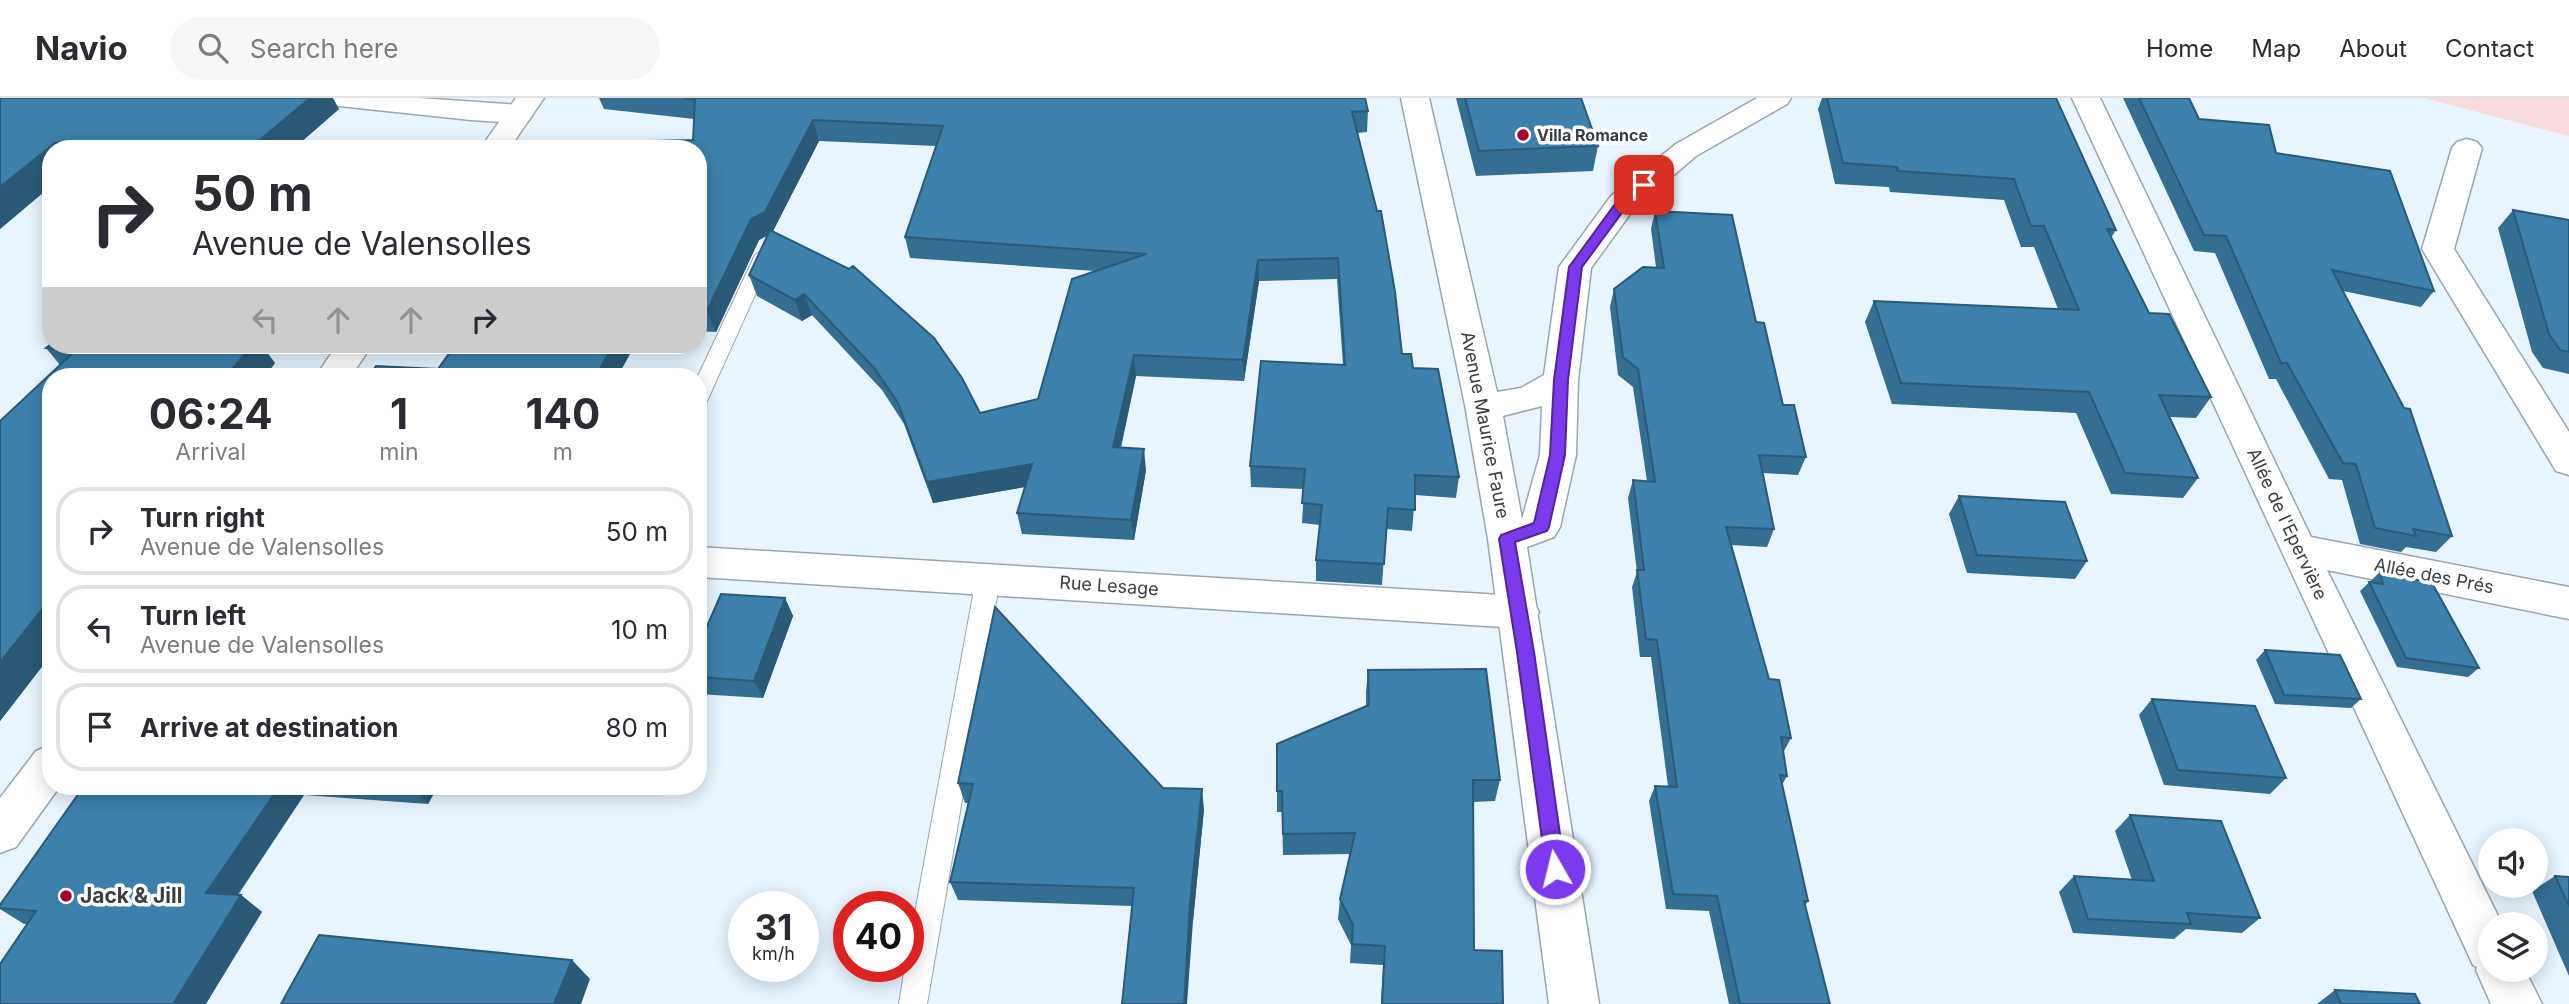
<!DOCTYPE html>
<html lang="en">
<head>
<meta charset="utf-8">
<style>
	:root { --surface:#fff; --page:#f7f7f7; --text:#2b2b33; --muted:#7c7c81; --line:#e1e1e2 }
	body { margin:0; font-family:Inter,sans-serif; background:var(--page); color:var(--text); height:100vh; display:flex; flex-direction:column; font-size:26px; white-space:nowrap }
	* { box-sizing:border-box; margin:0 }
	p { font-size:23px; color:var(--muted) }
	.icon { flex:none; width:38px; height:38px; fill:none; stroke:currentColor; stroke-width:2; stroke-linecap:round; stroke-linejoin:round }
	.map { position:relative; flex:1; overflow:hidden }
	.sheet { position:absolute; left:42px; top:270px; width:665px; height:427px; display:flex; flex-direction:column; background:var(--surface); border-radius:28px; box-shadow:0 4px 18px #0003 }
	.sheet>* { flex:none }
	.top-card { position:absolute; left:42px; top:42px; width:665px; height:214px; border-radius:28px; box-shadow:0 4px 18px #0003; background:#fff; color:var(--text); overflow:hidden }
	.tools { position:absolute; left:2478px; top:730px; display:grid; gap:14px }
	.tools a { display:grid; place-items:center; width:70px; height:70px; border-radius:50%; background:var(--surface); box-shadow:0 4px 18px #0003; font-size:35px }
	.speed { position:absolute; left:728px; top:793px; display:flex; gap:14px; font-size:35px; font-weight:700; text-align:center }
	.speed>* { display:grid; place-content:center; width:91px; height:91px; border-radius:50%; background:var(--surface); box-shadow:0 4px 18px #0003; line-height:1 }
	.speed small { font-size:18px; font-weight:400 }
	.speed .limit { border:10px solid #d22; background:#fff; color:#111 }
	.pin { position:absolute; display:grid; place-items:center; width:60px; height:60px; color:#fff; margin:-30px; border-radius:14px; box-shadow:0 4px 10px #0006 }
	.me { position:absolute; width:77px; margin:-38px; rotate:352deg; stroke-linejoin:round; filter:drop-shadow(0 0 5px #0008) }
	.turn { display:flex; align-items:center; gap:24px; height:147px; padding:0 35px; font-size:32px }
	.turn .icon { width:91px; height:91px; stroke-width:2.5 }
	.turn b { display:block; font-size:49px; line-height:60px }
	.lanes { display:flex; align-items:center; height:66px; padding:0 35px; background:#0003; justify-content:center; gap:35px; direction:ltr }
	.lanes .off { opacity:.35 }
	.eta { display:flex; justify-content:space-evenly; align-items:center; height:119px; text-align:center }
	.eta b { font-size:42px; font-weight:700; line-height:49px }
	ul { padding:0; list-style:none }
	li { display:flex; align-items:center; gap:21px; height:88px; margin:0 14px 10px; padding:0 21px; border:4px solid var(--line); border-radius:28px }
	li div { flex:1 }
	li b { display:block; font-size:26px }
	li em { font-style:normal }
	header { display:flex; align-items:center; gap:42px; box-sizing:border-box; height:98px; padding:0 35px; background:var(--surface); border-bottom:2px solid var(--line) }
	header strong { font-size:33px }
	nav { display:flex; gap:38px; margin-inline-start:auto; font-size:24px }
	.search { width:490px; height:63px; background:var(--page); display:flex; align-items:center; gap:18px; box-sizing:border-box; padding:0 24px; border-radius:38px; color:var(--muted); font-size:26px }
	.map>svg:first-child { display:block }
	.green { fill:#f8dcdd }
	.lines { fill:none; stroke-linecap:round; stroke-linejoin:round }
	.lane-casing { stroke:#9aa6af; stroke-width:2 }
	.street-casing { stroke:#9aa6af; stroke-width:3 }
	.secondary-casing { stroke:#9aa6af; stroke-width:3 }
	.lane { fill:#fff; fill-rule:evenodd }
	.street { fill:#fff; fill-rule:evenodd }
	.secondary { fill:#fff; fill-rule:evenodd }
	.wall { fill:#346e93; fill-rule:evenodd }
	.shaded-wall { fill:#2a5a78 }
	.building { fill:#3c80ab; stroke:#2a5a78; stroke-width:2 }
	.route { fill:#7c3aed; stroke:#51269a; stroke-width:2 }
	.poi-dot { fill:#a30534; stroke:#fff; stroke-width:2.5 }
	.labels { text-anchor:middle; stroke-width:7; stroke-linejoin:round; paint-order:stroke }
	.far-poi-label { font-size:16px; font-weight:bold; fill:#383e41; stroke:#fff; text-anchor:start }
	.street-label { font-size:18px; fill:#383e41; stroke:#fff }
	.near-poi-label { font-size:21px; font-weight:bold; fill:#383e41; stroke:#fff; text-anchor:start }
</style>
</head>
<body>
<header>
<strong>Navio</strong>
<div class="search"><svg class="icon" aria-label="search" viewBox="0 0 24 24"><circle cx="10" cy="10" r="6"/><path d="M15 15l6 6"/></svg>Search here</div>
<nav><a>Home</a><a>Map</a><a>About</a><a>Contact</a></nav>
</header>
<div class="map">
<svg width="2569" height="906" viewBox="0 0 2569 906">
	<rect width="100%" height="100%" fill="#e8f5ff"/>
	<path class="green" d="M2424 0H2569V38Z"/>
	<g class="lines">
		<defs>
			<path id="lane" d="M764 151 773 157 708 301 705 306 698 308V278L755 157Z
				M988 472 996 475 1000 481 927 906H899L905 868H908V853L976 481 980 475Z"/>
			<path id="street" d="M325 0H419L519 7 529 10 533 16 529 22 519 25 471 22 339 8 329 6Z
				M2072 0H2100L2311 439 2569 489V521L2327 472 2502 826H2490V872H2525L2542 906H2491L2476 872 2477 869 2473 867Z
				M2467 41 2477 44 2482 50 2454 151 2569 334V377L2556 373 2422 151 2452 50 2457 44Z
				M698 449 1519 498 1533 503 1539 514 1533 525 1519 530 698 479Z"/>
			<path id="secondary" d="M516 0H544L509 51H480Z
				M1401 0H1429L1497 294 1521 290 1544 277 1559 169 1611 98 1676 46 1757 0H1791L1787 6 1696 58 1633 112 1591 170 1578 282 1576 357 1560 429 1554 439 1527 449 1599 906H1549L1488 441 1465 307ZM1542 308 1540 357 1522 421 1503 318Z
				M337 247H372L351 278H316Z
				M51 647V688H60L16 749 0 755V700L36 653Z"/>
		</defs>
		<use href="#lane" class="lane-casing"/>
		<use href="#street" class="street-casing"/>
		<use href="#secondary" class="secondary-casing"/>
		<use href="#lane" class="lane"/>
		<use href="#street" class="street"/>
		<use href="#secondary" class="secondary"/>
	</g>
	<path class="wall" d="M0 0 339 11 293 51H413H51V88L0 131Z
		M599 0H1365L1368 13 1367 34 1357 35 1402 256 1413 270 1459 379 1456 400 1415 397 1412 433 1386 431 1382 487 1316 483V462L1320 427 1302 425 1304 391 1251 389 1250 368 1343 267 1337 181 1259 183 1244 283 1136 278 1121 350 1146 372 1134 442 1022 436 1017 415 1025 389 933 405 904 326 882 292 812 217 802 223 757 198 749 177 768 137 759 142 716 234 698 233V51L693 42 694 21 604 11ZM819 43 936 48 905 139 910 160 1095 173 1038 301 980 315 773 133Z
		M1456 0H1581L1598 48 1593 73 1476 78Z
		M1822 0H2056L2116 132 2111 140 2149 215 2211 299 2196 320 2170 319 2198 380 2183 400 2111 396 2076 315 1892 306 1865 224 1874 203 2058 211 2034 149H2021L2004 102 1890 94 1889 89 1835 86 1818 11Z
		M2123 0H2189L2199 21 2276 55 2434 193 2421 209 2343 193 2452 438 2436 454 2406 449 2401 454 2360 446 2342 382 2329 381 2276 281H2269L2215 155 2194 153Z
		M2513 112 2569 122V276L2543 270 2532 254 2498 130Z
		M1655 113 1756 224 1783 307 1806 359 1798 377 1763 375 1774 431 1767 449 1731 447 1769 581 1791 640 1783 655 1787 678 1782 687 1808 803 1805 808 1830 906H1729L1709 813 1666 811 1649 703 1655 688H1668L1651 559H1640L1632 489 1637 474 1628 400 1633 382 1647 383 1633 289 1618 277 1610 209 1614 191 1656 169 1651 131Z
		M51 247H261L275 265 265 278H51V557L0 623V323L60 267 46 250Z
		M1959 398 2087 463 2075 481 1967 475 1949 416Z
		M2380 474 2479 570 2468 579 2397 569 2360 493Z
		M785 500 793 518 763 600 698 596V549Z
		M2265 552 2361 601 2351 610 2275 606 2256 562Z
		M1368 572 1500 682 1495 703 1473 704 1474 852 1503 906H1381L1383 867 1350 865 1351 847 1338 821 1340 801 1350 756 1283 757 1282 714H1277V646L1366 608V594Z
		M2152 601 2286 680 2270 696 2164 687 2139 617Z
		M958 685 1163 690 1204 711 1193 823 1132 808 958 802 950 784 968 705H965Z
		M84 688H438L428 706 304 697 238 797H241L262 814 24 826 0 811V807Z
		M2130 717 2260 820 2242 835 2186 831 2174 841 2073 835 2059 794 2074 778 2132 782 2115 733Z
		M2555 778 2569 779V878L2532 793Z
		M2335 892 2420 906H2317Z"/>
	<path class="shaded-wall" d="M309 0H333L339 11 293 51H249Z
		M813 22 819 43 772 135 759 142 716 234 707 213 751 121Z
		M55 45 60 51H51V88L0 131V89Z
		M1258 162 1259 183 1244 283 1243 262Z
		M804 196 812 217 802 223 795 202Z
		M252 247H261L275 265 265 278H227Z
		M613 247H635L618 278H596Z
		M1134 257 1136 278 1116 370 1113 349Z
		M1144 351 1146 372 1134 442 1131 422Z
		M1032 366 1036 387 933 405 927 384Z
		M51 500V557L0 623V564Z
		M785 500 793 518 763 600 754 583Z
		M280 688H294L304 697 228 811 206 795Z
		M412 688H438L428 706Z
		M1202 691 1204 711 1193 823 1187 906H1184L1190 805Z
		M241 797 262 814 206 906H173Z
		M572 862 590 881 581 906H554Z"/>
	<path class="building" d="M0 0H310L249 51H115L55 45 0 89Z
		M683 0H1365L1368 13 1352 14 1377 113H1381L1395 194 1402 256H1411L1413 270 1438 271 1459 379 1415 377V412L1388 410 1384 466 1316 462 1322 407 1302 405 1305 371 1250 368 1261 263 1345 267 1338 160 1258 162 1243 262 1134 257 1113 349 1144 351 1131 422 1017 415 1032 366 927 384 898 305 875 271 804 196 795 202 749 177 770 132 849 171 853 168 934 240 962 280 980 315 1038 301 1072 181 1146 156 905 139 943 28 813 22 765 114 751 121 707 213 698 212V51H573L577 45 693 42 695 1Z
		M1465 0H1581L1598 48 1479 53Z
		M1827 0H2056L2116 132 2107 131 2149 215 2169 216 2211 299 2159 297 2198 380 2125 375 2089 294 1901 285 1874 203 2079 212 2044 128H2031L2014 81 1898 73 1897 69 1843 65Z
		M2139 0H2189L2199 21 2269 27 2276 55 2390 73 2434 193 2332 172 2404 310 2410 311 2452 438 2413 431 2416 438 2375 430 2356 366 2343 365 2287 265H2281L2226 138 2204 137Z
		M411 47 408 51H287Z
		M2513 112 2569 122V254L2560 252 2549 236Z
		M1655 113 1732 117 1756 224 1764 225 1783 307H1794L1806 359 1759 357 1774 431 1726 429 1769 581 1779 582 1791 640 1781 639 1787 678 1780 677 1808 803H1804L1830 906H1740L1717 798 1673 796 1655 688 1677 689 1657 542 1646 541 1637 472H1644L1633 382 1655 384 1638 271 1623 259 1614 191 1643 169 1664 170Z
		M51 246V247H252L227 278H51V500L0 564V323L75 253 46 250Z
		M455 247H613L596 278H369L376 268 438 271Z
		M1959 398 2065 404 2087 463 1977 457Z
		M2380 474 2432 485 2479 570 2406 560 2369 484 2383 486Z
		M721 496 785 500 754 583 698 579V549Z
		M995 509 1163 690 1202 691 1190 805 1184 906H1122L1134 790 950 784 973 686 958 685Z
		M2265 552 2340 557 2361 601 2284 597Z
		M1486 571 1500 682H1473L1474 852 1502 853 1503 906H1382L1385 848 1352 846 1353 827 1340 801 1355 735 1283 736 1282 693H1277V646L1369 607 1368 572Z
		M2152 601 2255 608 2286 680 2178 672Z
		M84 688H280L206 795 241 797 173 906H0V866L36 813 0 810V807Z
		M2130 717 2221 723 2260 820 2187 815 2191 826 2088 821 2074 778 2154 783Z
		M2555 778 2569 779V808Z
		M319 837 572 862 554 906H281Z
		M2335 892 2415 896 2420 906H2341Z"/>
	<path class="route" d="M1644 84 1650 87 1648 90 1627 108 1582 169 1568 282 1565 357 1549 429 1547 433 1515 444 1534 554 1565 771 1562 777 1555 779 1548 777 1546 771 1517 554 1499 441 1501 437 1534 425 1550 357 1554 282 1569 169 1618 102Z"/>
	<g class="poi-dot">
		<circle cx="1523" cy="37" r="7"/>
		<circle cx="66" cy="798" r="7"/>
	</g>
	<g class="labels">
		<g class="far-poi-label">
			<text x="1537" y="43">Villa Romance</text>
		</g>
		<g class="street-label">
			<text transform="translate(1485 327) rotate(79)" y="6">Avenue Maurice Faure</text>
			<text transform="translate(2287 426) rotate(65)" y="6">Allée de l'Epervière</text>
			<text transform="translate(2434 478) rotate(11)" y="6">Allée des Prés</text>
			<text transform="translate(1109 488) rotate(4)" y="6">Rue Lesage</text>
		</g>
		<g class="near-poi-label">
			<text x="80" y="805">Jack &amp; Jill</text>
		</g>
	</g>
</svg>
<div class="tools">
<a><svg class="icon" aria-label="sound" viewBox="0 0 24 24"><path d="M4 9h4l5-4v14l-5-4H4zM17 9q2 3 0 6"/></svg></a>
<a><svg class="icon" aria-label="layers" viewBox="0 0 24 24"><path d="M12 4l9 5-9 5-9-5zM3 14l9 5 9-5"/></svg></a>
</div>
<div class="speed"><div>31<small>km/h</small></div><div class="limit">40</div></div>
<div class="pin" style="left:1644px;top:87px;background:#d93025"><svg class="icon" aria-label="arrive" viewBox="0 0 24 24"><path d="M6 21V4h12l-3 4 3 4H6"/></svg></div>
<svg class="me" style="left:1555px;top:771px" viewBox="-20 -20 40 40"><circle r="17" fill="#7c3aed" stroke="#fff" stroke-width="3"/><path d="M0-11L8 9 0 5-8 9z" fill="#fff"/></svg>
<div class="top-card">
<div class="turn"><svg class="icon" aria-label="right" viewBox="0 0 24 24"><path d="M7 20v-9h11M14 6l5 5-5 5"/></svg><div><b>50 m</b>Avenue de Valensolles</div></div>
<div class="lanes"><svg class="icon off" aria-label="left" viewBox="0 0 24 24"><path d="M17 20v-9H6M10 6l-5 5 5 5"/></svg><svg class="icon off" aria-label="ahead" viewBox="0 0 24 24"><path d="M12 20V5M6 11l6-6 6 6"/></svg><svg class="icon off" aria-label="ahead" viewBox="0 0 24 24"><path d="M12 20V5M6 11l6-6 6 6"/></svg><svg class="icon" aria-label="right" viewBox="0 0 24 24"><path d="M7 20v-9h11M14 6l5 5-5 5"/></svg></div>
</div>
<section class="sheet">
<div class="eta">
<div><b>06:24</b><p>Arrival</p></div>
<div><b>1</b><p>min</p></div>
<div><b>140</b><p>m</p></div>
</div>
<ul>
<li><svg class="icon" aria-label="right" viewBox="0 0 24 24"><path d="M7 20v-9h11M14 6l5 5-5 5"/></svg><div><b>Turn right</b><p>Avenue de Valensolles</p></div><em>50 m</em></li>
<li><svg class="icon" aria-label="left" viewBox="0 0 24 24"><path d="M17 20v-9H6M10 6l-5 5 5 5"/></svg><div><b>Turn left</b><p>Avenue de Valensolles</p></div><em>10 m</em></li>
<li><svg class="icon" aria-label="arrive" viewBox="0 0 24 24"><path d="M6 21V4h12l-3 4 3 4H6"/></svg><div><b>Arrive at destination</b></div><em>80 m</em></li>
</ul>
</section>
</div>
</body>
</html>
